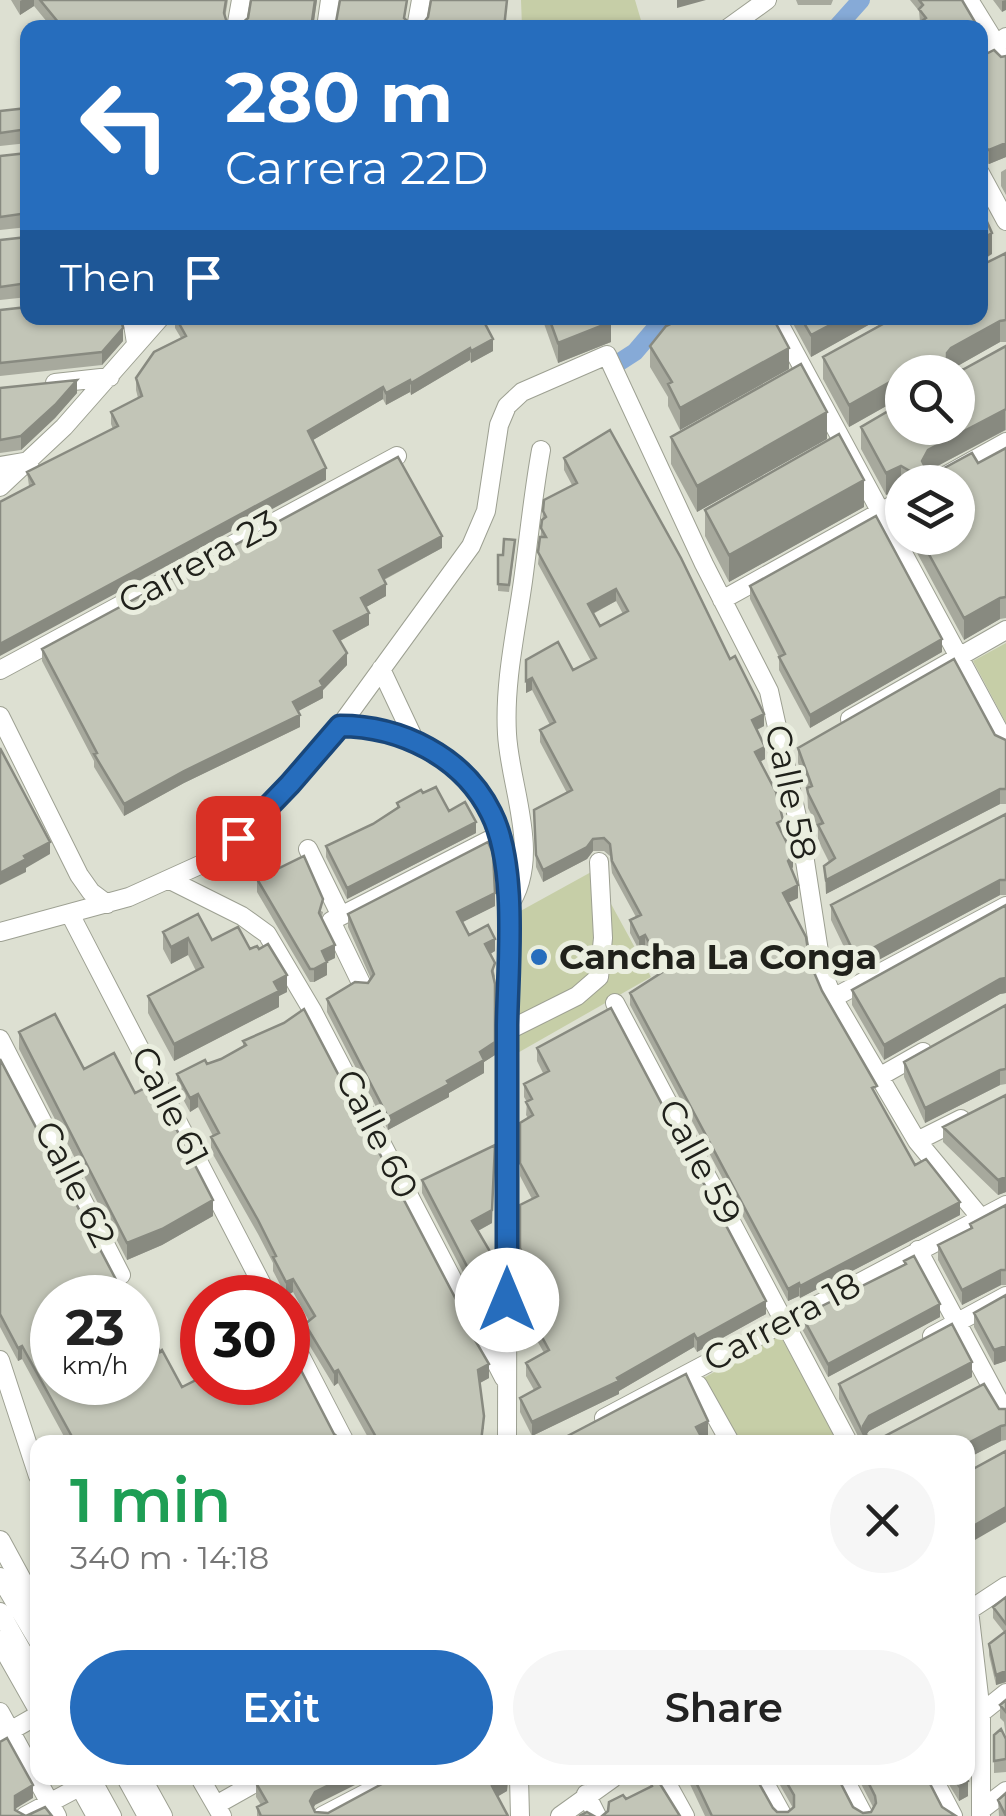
<!DOCTYPE html>
<html lang="en">
<head>
<meta charset="utf-8">
<style>
	:root { --surface:#fff; --page:#f6f6f6; --text:#222; --muted:#767676; --accent:#266dbd }
	body { margin:0; font-family:Montserrat,sans-serif; background:var(--page); color:var(--text); height:100vh; display:flex; flex-direction:column; font-size:38px; white-space:nowrap }
	* { box-sizing:border-box; margin:0 }
	p { font-size:32px; color:var(--muted) }
	.icon { flex:none; width:55px; height:55px; fill:none; stroke:currentColor; stroke-width:2; stroke-linecap:round; stroke-linejoin:round }
	.map { position:relative; flex:1; overflow:hidden }
	.panel { position:absolute; left:30px; top:1435px; width:945px; height:350px; display:flex; flex-direction:column; background:var(--surface); border-radius:20px; box-shadow:0 2px 8px #0004 }
	.panel>* { flex:none }
	.banner { position:absolute; left:20px; top:20px; width:968px; height:305px; border-radius:20px; box-shadow:0 2px 8px #0004; background:#266dbd; color:#fff; overflow:hidden }
	.fabs { position:absolute; left:885px; top:355px; display:grid; gap:20px }
	.fabs a { display:grid; place-items:center; width:90px; height:90px; border-radius:50%; background:var(--surface); box-shadow:0 2px 8px #0004; font-size:50px }
	.speed { position:absolute; left:30px; top:1275px; display:flex; gap:20px; font-size:50px; font-weight:700; text-align:center }
	.speed>* { display:grid; place-content:center; width:130px; height:130px; border-radius:50%; background:var(--surface); box-shadow:0 2px 8px #0004; line-height:1 }
	.speed small { font-size:25px; font-weight:400 }
	.speed .limit { border:15px solid #d22; background:#fff; color:#111 }
	.pin { position:absolute; display:grid; place-items:center; width:85px; height:85px; color:#fff; margin:-42px; border-radius:20px; box-shadow:0 5px 15px #0006 }
	.me { position:absolute; width:110px; margin:-55px; rotate:0deg; stroke-linejoin:round; filter:drop-shadow(0 0 8px #0008) }
	.turn { display:flex; align-items:center; gap:35px; height:210px; padding:0 40px; font-size:45px }
	.turn .icon { width:130px; height:130px; stroke-width:2.5 }
	.turn b { display:block; font-size:70px; line-height:85px }
	.then { display:flex; align-items:center; height:95px; padding:0 40px; background:#0003; gap:20px; font-size:38px }
	.round { display:grid; place-items:center; flex:none; width:105px; height:105px; border-radius:52px; background:var(--page) }
	.head { display:flex; align-items:center; justify-content:space-between; height:170px; padding:0 40px }
	h1 { font-size:60px; font-weight:600; line-height:75px; color:#1e9e55 }
	.cta { display:flex; gap:20px; margin-top:auto; padding:20px 40px }
	.cta a { flex:1; height:115px; border-radius:60px; background:var(--accent); color:#fff; font-size:40px; font-weight:600; line-height:115px; text-align:center }
	.cta a+a { background:var(--page); color:var(--text) }
	.map>svg:first-child { display:block }
	.green { fill:#c6cea7 }
	.lines { fill:none; stroke-linecap:round; stroke-linejoin:round }
	.canal { stroke:#86aad7; stroke-width:18 }
	.minor-casing { stroke:#9da092; stroke-width:20 }
	.major-casing { stroke:#9da092; stroke-width:22 }
	.minor { stroke:#fff; stroke-width:18 }
	.major { stroke:#fff; stroke-width:20 }
	.wall { fill:#a7a99d; fill-rule:evenodd }
	.shaded-wall { fill:#888a80 }
	.building { fill:#c2c5b7; stroke:#888a80; stroke-width:2.5; fill-rule:evenodd }
	.route-casing { stroke:#19477b; stroke-width:25 }
	.route { stroke:#266dbd; stroke-width:18 }
	.poi-dot { fill:#266dbd; stroke:#eaeedf; stroke-width:4 }
	.labels { text-anchor:middle; stroke-width:10; stroke-linejoin:round; paint-order:stroke }
	.street-label { font-size:35px; fill:#20211b; stroke:#eaeedf }
	.poi-label { font-size:35px; font-weight:bold; fill:#20211b; stroke:#eaeedf; text-anchor:start }
</style>
</head>
<body>
<div class="map">
<svg width="1006" height="1816" viewBox="0 0 1006 1816">
	<rect width="100%" height="100%" fill="#dde0d2"/>
	<path class="green" d="M521 0H635L643 27H522Z
		M1006 643V723L973 661Z
		M593 871 651 977 514 1055 515 914Z
		M780 1335 839 1442H735L700 1380Z"/>
	<g class="lines">
		<path class="canal" d="M836 28 861 0
			M618 363 635 352 664 318"/>
		<defs>
			<path id="minor" d="M969 0 1006 60
				M236 28 241 0
				M326 28 330 0
				M416 28 421 0
				M728 28 767 0
				M980 56 1006 37
				M980 173 1006 221
				M132 318 136 343
				M776 318 1006 744
				M55 383 110 377
				M0 466 30 461
				M934 482 1006 442
				M0 487 64 427 160 318
				M722 600 902 500
				M381 669 414 739
				M0 670 397 456
				M0 716 79 875 91 892 107 904
				M850 719 1006 630
				M340 726C414 726 481 769 502 844 508 865 507 891 508 913L507 1442
				M308 849 341 916
				M170 880 242 916 267 934 312 1010 504 1378
				M508 907C543 857 510 789 507 734 504 683 516 631 523 581 529 537 533 494 541 450
				M70 914 269 1298
				M0 932 129 897 202 864 238 838 290 784 340 726 471 546 486 511 499 425 507 406 522 392 607 355 704 564 769 691 801 835 822 971 833 998 917 1141 981 1218
				M362 985 331 921 499 835
				M833 998 1006 906
				M615 1003 848 1442
				M507 1031 577 996 599 977 603 938 599 862
				M0 1039 121 1275
				M879 1077 923 1052
				M917 1141 961 1119
				M918 1250 1006 1414
				M288 1332 345 1442
				M932 1336 1006 1296
				M0 1360 38 1476
				M698 1385 730 1442
				M604 1418 1006 1205
				M0 1577 38 1641
				M969 1610 981 1713V1816
				M968 1611 1006 1586
				M0 1612 38 1679
				M0 1712 57 1816
				M981 1713 1006 1693
				M3 1735 38 1715
				M91 1778 112 1816
				M126 1778 147 1816
				M200 1778 222 1816
				M519 1778 520 1816
				M664 1778 685 1816
				M762 1778 783 1816
				M844 1778 864 1816
				M933 1778 953 1816
				M586 1794 597 1816
				M216 1805 264 1778
				M981 1810 1006 1791
				M25 1816 81 1786
				M322 1816 395 1778
				M560 1816 613 1778"/>
			<path id="major" d="M0 1541 38 1611
				M0 1641 38 1708
				M76 1778 97 1816
				M141 1778 162 1816"/>
		</defs>
		<use href="#minor" class="minor-casing"/>
		<use href="#major" class="major-casing"/>
		<use href="#minor" class="minor"/>
		<use href="#major" class="major"/>
	</g>
	<path class="wall" d="M11 0H228L225 18 227 23 239 26 248 18 251 0H317L313 28H52L34 6 20 15Z
		M796 0H833L831 5H798Z
		M910 0H962L975 28H912L920 22 919 11Z
		M993 0H1006L1002 12Z
		M1006 56V157L989 164 984 162 980 154V57Z
		M28 108V143L0 146V111Z
		M28 153V227L0 230V156Z
		M1006 169V195L1001 186V172Z
		M28 237V297L0 300V240Z
		M1006 253V342H1000L952 369H964L1006 346V430L928 471 935 473 978 463 1006 448V618L1000 619 964 640 909 538H958V482H902V488L886 495 861 449V427L958 428 902 372V400H897L849 427 823 379V357Z
		M0 310 123 341 102 365 0 376Z
		M175 318 493 351 471 363 470 360 411 395 410 392 386 405 383 399 313 440 326 480 29 486 27 472 113 429 111 424V412L138 398 136 390V378L181 338 175 328Z
		M536 318H609L611 342 558 363 542 318 537 320Z
		M790 318H881L811 357Z
		M650 346 789 369 680 430 668 406V397L650 367Z
		M0 388 77 393 55 418 21 450 0 453Z
		M671 437 827 439 697 512 671 464Z
		M564 458 730 659 764 726 757 730 765 759 760 762 793 867 791 870 798 898 788 903 822 991 877 1098 915 1165 960 1215 800 1298 799 1296 788 1301 630 1005V993L659 974 645 947 639 950 630 933V920L636 917 612 873 610 856 604 851H593L587 859 543 882 536 867 534 810 567 793 540 742V730L550 725 532 690 526 693V660L573 670 591 661 538 564 543 511 572 485 564 470ZM616 601 623 614 600 626 593 614Z
		M902 492V526L898 517V495Z
		M864 507 729 582 705 536V510Z
		M515 547 509 592 498 591V555H503Z
		M442 548 384 580 386 596 366 607 369 625 340 641 347 665 323 690V698L298 711 300 727 184 783 124 816 94 767V761L42 661V649Z
		M750 586 942 652 810 728 779 670V657L750 599Z
		M995 735 1006 740V804H1000L826 894 824 866 829 862 818 840V828L808 808 807 788 798 763V748Z
		M397 803 449 811 476 833 347 899 326 857V846L373 824 397 809Z
		M1006 814V895H1000L856 972 831 920V905Z
		M257 879 323 912 322 917 335 958 327 962V975L314 982H310L257 892Z
		M1006 905V993L1000 994 884 1060 852 1005V990Z
		M495 906 462 922 469 935 495 951 490 954 495 976 494 979 495 1055 484 1062V1073L449 1093V1097L388 1130 327 1012V999L368 983 371 979 348 927V914Z
		M163 932 212 940 250 949 287 992 279 996V1007L174 1061 148 1013V996L196 971 188 955 171 964 163 949Z
		M1006 1005V1084L1000 1085 925 1123 904 1077V1062Z
		M19 1032 84 1069 135 1093 213 1216 162 1245 127 1260 19 1049Z
		M243 1041 461 1317 489 1378 480 1383 484 1429 370 1441 338 1383 334 1386 305 1338V1324L309 1321 293 1292 286 1296 273 1271V1263L258 1234 211 1151V1137L213 1136 198 1107 190 1112 177 1088V1074L221 1059 243 1047Z
		M537 1048 766 1314 697 1352 694 1347 619 1391V1394L532 1436 520 1412V1398L534 1390 526 1376V1363L544 1353 530 1328V1315L540 1310 530 1294V1281L520 1262V1205L532 1199 520 1176V1123L528 1118 526 1115 527 1102 524 1097V1084L543 1073 537 1061Z
		M0 1059 122 1291 182 1387 334 1434 344 1442H67L22 1359 18 1361 0 1327Z
		M1006 1095V1192L998 1195 943 1142V1127Z
		M422 1180 492 1223 478 1231 495 1260V1304L483 1311 422 1193Z
		M1006 1205V1285H1001L962 1305 938 1260V1245L970 1229V1224Z
		M904 1261 940 1317 828 1377 802 1329V1316L904 1265Z
		M1006 1295V1361L994 1365 974 1327V1313Z
		M972 1377 869 1431 866 1435 874 1439 999 1409H1006V1440L1001 1441 968 1458V1442H861L839 1399V1384Z
		M1006 1597V1682L996 1685 989 1655V1644L1004 1632 993 1618V1607Z
		M1006 1700V1738L1004 1722 1000 1718V1705Z
		M994 1735 1006 1739V1772L994 1773Z
		M393 1778H508L507 1791 497 1796 508 1816H257V1807L261 1805 256 1797V1783L315 1805 313 1809 315 1812 328 1813Z
		M687 1778H756L773 1808 777 1812H788L793 1808 776 1778H838L853 1807 863 1813 871 1812 873 1807 858 1778H927L942 1807 956 1816H705Z
		M945 1778H967L968 1796 959 1801Z
		M998 1800 1006 1816H999Z"/>
	<path class="shaded-wall" d="M22 0H34V6L20 15V1Z
		M315 0H317L313 28H311Z
		M677 0H706L677 8Z
		M1006 0V10L1002 12V1Z
		M1006 143V157L989 164V150Z
		M992 233V254L980 262V240Z
		M843 318H881L811 357V335Z
		M1000 321V342L947 372V353L951 348Z
		M611 322V342L558 363V343Z
		M123 328V341L102 365V352Z
		M493 339V351L471 363V351Z
		M470 348V360L411 395V383Z
		M789 348V369L680 430V408Z
		M897 378V400L849 427V405Z
		M77 380V393L55 418 21 450V436Z
		M410 380V392L386 405V393Z
		M383 387V399L308 443V431Z
		M1005 408V430L928 471 922 461 928 450Z
		M827 412V439L697 512V486Z
		M901 466V488L886 495V473Z
		M326 468V480L0 656V644Z
		M864 480V507L729 582V555Z
		M442 536V548L379 582V570Z
		M386 584V596L361 610V598Z
		M616 589V601L588 616V604Z
		M1000 598V619L964 640V618Z
		M369 613V625L334 644V631Z
		M942 639V652L810 728V715Z
		M347 653V665L323 690V698L293 714V702L320 681Z
		M532 678V690L526 693V681Z
		M764 714V726L752 732V720Z
		M300 715V727L184 783 124 816V804L184 771Z
		M765 747V759L755 764V752Z
		M1000 789V804L826 894V880Z
		M476 822V833L347 899V888Z
		M593 839V851L587 859 543 882V870Z
		M50 842V854L26 868V872L0 885V873L24 856Z
		M793 855V867L788 873V861Z
		M1000 880V895L856 972V957Z
		M798 885V898L783 905V893Z
		M495 893V906L457 925V912Z
		M645 935V947L639 950V938Z
		M188 938V955L171 964V947Z
		M495 939V951L485 957V944Z
		M335 945V958L322 964V951Z
		M327 962V975L314 982V969Z
		M287 975V992L279 996V1007L174 1061V1044Z
		M1006 978V993L1000 994 884 1060V1045L1000 979Z
		M495 1042V1055L484 1062V1073L449 1093V1097L388 1130V1117L447 1081 480 1052Z
		M1000 1070V1085L925 1123V1108Z
		M198 1094V1107L190 1112V1098Z
		M495 1145 492 1223 472 1234V1221Z
		M1006 1177V1192L998 1195V1180Z
		M213 1200V1216L162 1245 127 1260V1243Z
		M960 1202V1215L800 1298V1286Z
		M1001 1270V1285L962 1305V1290Z
		M293 1279V1292L286 1296V1282Z
		M799 1283V1296L788 1301V1289Z
		M495 1291V1304L483 1311V1297Z
		M766 1301V1314L697 1352V1339Z
		M940 1304V1317L828 1377V1364Z
		M694 1334V1347L619 1391V1394L532 1436V1422L617 1378Z
		M22 1346V1359L18 1361V1348Z
		M1006 1346V1361L994 1365V1350Z
		M972 1362V1377L869 1431 865 1437 863 1426 869 1416Z
		M489 1364V1378L478 1384V1370Z
		M338 1370V1383L334 1386V1372Z
		M708 1421V1436L696 1442V1427Z
		M1001 1426V1441L968 1458V1443Z
		M1006 1507V1522L968 1544V1529Z
		M1006 1671V1682L996 1685V1675Z
		M343 1778H369L315 1805 310 1814V1801L315 1792Z
		M508 1778 507 1791 492 1800V1786Z
		M968 1781V1796L959 1801V1786Z
		M33 1785V1798L15 1809V1796Z"/>
	<path class="building" d="M40 0H226L224 13 227 23 239 26 248 18 251 0H315L311 28H63Z
		M340 0H407L404 18 413 27 421 26 428 17 431 0H507L504 28H338V23L336 22Z
		M919 0H962L975 22 969 26 966 22 958 28H912L926 18 919 9 923 5Z
		M994 50 1001 57 1006 56V143L989 150 984 147 980 139V57Z
		M28 108V129L0 133V111Z
		M28 153V213L0 217V156Z
		M980 206 992 233 980 240Z
		M28 237V283L0 287V240Z
		M1006 253V320L1000 321 951 348 947 353V364L953 370 964 369 1006 346V409L928 450 922 461 927 471 935 473 972 453 978 463 1006 448V597L1000 598 964 618 920 538H958V482H912L913 473 901 466 886 473 861 427 902 403V428H958V372H902V378H897L849 405 823 357 894 318H980V266Z
		M28 307V318H121L123 328 102 352 0 363V310Z
		M176 318H482L493 339 471 351 470 348 411 383 410 380 386 393 383 387 308 431 326 468 0 644V502L34 484 27 472 118 426 111 412 142 396 136 378 154 352 186 336Z
		M549 318H609L611 322 558 343Z
		M683 318H773L789 348 680 408 668 384 672 382 650 346 666 326Z
		M801 318H843L811 335Z
		M801 364 827 412 697 486 671 437Z
		M77 380 55 405 21 436 0 440V388Z
		M610 430 681 558 730 659 735 656 764 714 752 720 765 747 755 752 776 792 783 820 777 823 793 855 788 861 798 885 783 893 806 937 810 963 822 991 877 1086 872 1088 915 1165 926 1159 960 1202 800 1286 799 1283 788 1289 630 993 664 971 645 935 639 938 630 920 641 915 612 861 610 844 604 838 593 839 587 847 543 870 536 855 534 810 572 790 540 730 555 722 532 678 526 681V660L558 642 573 670 596 658 538 552 540 537H546L541 528 542 520 546 517 543 511 544 500 577 483 564 458ZM616 589 628 611 600 626 588 604Z
		M839 434 864 480 729 555 705 510Z
		M398 457 442 536 379 570 386 584 361 598 369 613 334 631 347 653 320 681 323 686 293 702 300 715 184 771 124 804 94 754 97 753 42 649Z
		M876 516 942 639 810 715 779 657 785 654 750 586Z
		M504 539 515 540 509 585 498 584V555H503Z
		M954 659 995 735 1006 740V789H1000L826 880 824 866 835 858 818 825 823 823 808 793 807 788 812 786 798 748Z
		M0 748 50 842 24 856 26 859 0 873Z
		M436 787 449 811 465 802 476 822 347 888 326 846 373 824 399 807 397 803 421 790 423 793Z
		M1006 814V880H1000L856 957 831 905Z
		M488 842 493 853 495 893 457 912 469 935 488 925 495 939 485 944 495 963 492 971 495 984V1042L480 1052 484 1060 447 1081 449 1084 388 1117 327 999 355 982 368 983 374 974 348 914Z
		M304 856 323 899 319 913 335 945 322 951 327 962 314 969H310L257 879Z
		M1006 905V978L1000 979 884 1045 852 990Z
		M198 914 212 940 238 927 250 949 257 946 259 949 268 944 287 975 274 982 279 991 174 1044 148 996 203 967 188 938 171 947 163 932Z
		M1006 1005V1069L1000 1070 925 1108 904 1062Z
		M611 1008 766 1301 697 1339 694 1334 617 1378 619 1381 532 1422 520 1398 540 1387 526 1363 549 1350 530 1315 546 1307 530 1281 535 1278 520 1248V1205L538 1196 520 1163V1123L533 1115 526 1102 532 1099 524 1084 549 1071 537 1048Z
		M304 1009 461 1309 458 1311 489 1364 478 1370 484 1416 481 1442H367L376 1437 338 1370 334 1372 305 1324 315 1316 293 1279 286 1282 273 1257 276 1256 258 1220 211 1137 219 1133 198 1094 190 1098 177 1074 205 1060 207 1064 221 1059 246 1045 243 1041 284 1023Z
		M55 1014 84 1069 114 1053 135 1093 153 1084 213 1200 162 1229 127 1243 19 1032Z
		M0 1059 122 1291 129 1287 134 1298H52V1382H138V1306L160 1352 162 1350 182 1387 202 1377V1382H288V1345L334 1434 344 1442H75L22 1346 18 1348 0 1314Z
		M1006 1095V1177L998 1180 943 1127Z
		M495 1145 492 1210 472 1221 495 1260V1291L483 1297 422 1180Z
		M1006 1205V1270H1001L962 1290 938 1245 972 1228 970 1224Z
		M914 1256 940 1304 828 1364 802 1316 906 1264 904 1261Z
		M1006 1295V1346L994 1350 974 1313Z
		M952 1324 972 1362 869 1416 863 1426 864 1434 874 1439 881 1438 984 1384 999 1409H1006V1425L1001 1426 968 1443 860 1442 866 1439 839 1384Z
		M686 1374 708 1421 696 1427 704 1442H556Z
		M1006 1451V1507L968 1529V1468L973 1469Z
		M1006 1597V1624L993 1607Z
		M1006 1631V1671L996 1675 989 1644Z
		M1006 1700V1712L1000 1705Z
		M1001 1729 1006 1739V1759L994 1761V1735Z
		M7 1738 33 1785 15 1796V1810L26 1816 45 1807 52 1816H0V1742Z
		M265 1778H343L315 1792 310 1801 315 1812 328 1813 393 1778H507L492 1786 508 1816H261L257 1807 267 1802 256 1783Z
		M694 1778H756L773 1808 777 1812H788L794 1807V1795L784 1778H838L853 1807 863 1813 871 1812 876 1803 875 1796 866 1778H927L942 1807 956 1816H712Z
		M954 1778H967L968 1781 959 1786Z
		M657 1779 680 1816H602L608 1811 609 1802 623 1795 626 1799 652 1786 651 1783Z
		M1006 1793V1816L998 1800Z
		M587 1812 594 1816H579Z"/>
	<g class="lines">
		<defs>
			<path id="route" d="M238 838 290 784 340 726C400 726 463 756 491 813 518 866 508 964 507 1025 507 1117 507 1208 507 1300"/>
		</defs>
		<use href="#route" class="route-casing"/>
		<use href="#route" class="route"/>
	</g>
	<circle class="poi-dot" cx="539" cy="957" r="10"/>
	<g class="labels">
		<g class="street-label">
			<text transform="translate(198 562) rotate(-29)" y="12">Carrera 23</text>
			<text transform="translate(791 792) rotate(78)" y="12">Calle 58</text>
			<text transform="translate(170 1106) rotate(63)" y="12">Calle 61</text>
			<text transform="translate(377 1134) rotate(63)" y="12">Calle 60</text>
			<text transform="translate(700 1162) rotate(62)" y="12">Calle 59</text>
			<text transform="translate(75 1184) rotate(63)" y="12">Calle 62</text>
			<text transform="translate(782 1322) rotate(-28)" y="12">Carrera 18</text>
		</g>
		<g class="poi-label">
			<text x="559" y="969">Cancha La Conga</text>
		</g>
	</g>
</svg>
<div class="fabs">
<a><svg class="icon" aria-label="search" viewBox="0 0 24 24"><circle cx="10" cy="10" r="6"/><path d="M15 15l6 6"/></svg></a>
<a><svg class="icon" aria-label="layers" viewBox="0 0 24 24"><path d="M12 4l9 5-9 5-9-5zM3 14l9 5 9-5"/></svg></a>
</div>
<div class="speed"><div>23<small>km/h</small></div><div class="limit">30</div></div>
<div class="pin" style="left:238px;top:838px;background:#d93025"><svg class="icon" aria-label="arrive" viewBox="0 0 24 24"><path d="M6 21V4h12l-3 4 3 4H6"/></svg></div>
<svg class="me" style="left:507px;top:1300px" viewBox="-20 -20 40 40"><circle r="19" fill="#fff"/><path d="M0-13L10 11 0 6-10 11z" fill="#266dbd"/></svg>
<div class="banner">
<div class="turn"><svg class="icon" aria-label="left" viewBox="0 0 24 24"><path d="M17 20v-9H6M10 6l-5 5 5 5"/></svg><div><b>280 m</b>Carrera 22D</div></div>
<div class="then">Then<svg class="icon" aria-label="arrive" viewBox="0 0 24 24"><path d="M6 21V4h12l-3 4 3 4H6"/></svg></div>
</div>
<section class="panel">
<div class="head"><div><h1>1 min</h1><p>340 m · 14:18</p></div><a class="round"><svg class="icon" aria-label="close" viewBox="0 0 24 24"><path d="M6 6l12 12M18 6L6 18"/></svg></a></div>
<div class="cta"><a>Exit</a><a>Share</a></div>
</section>
</div>
</body>
</html>
